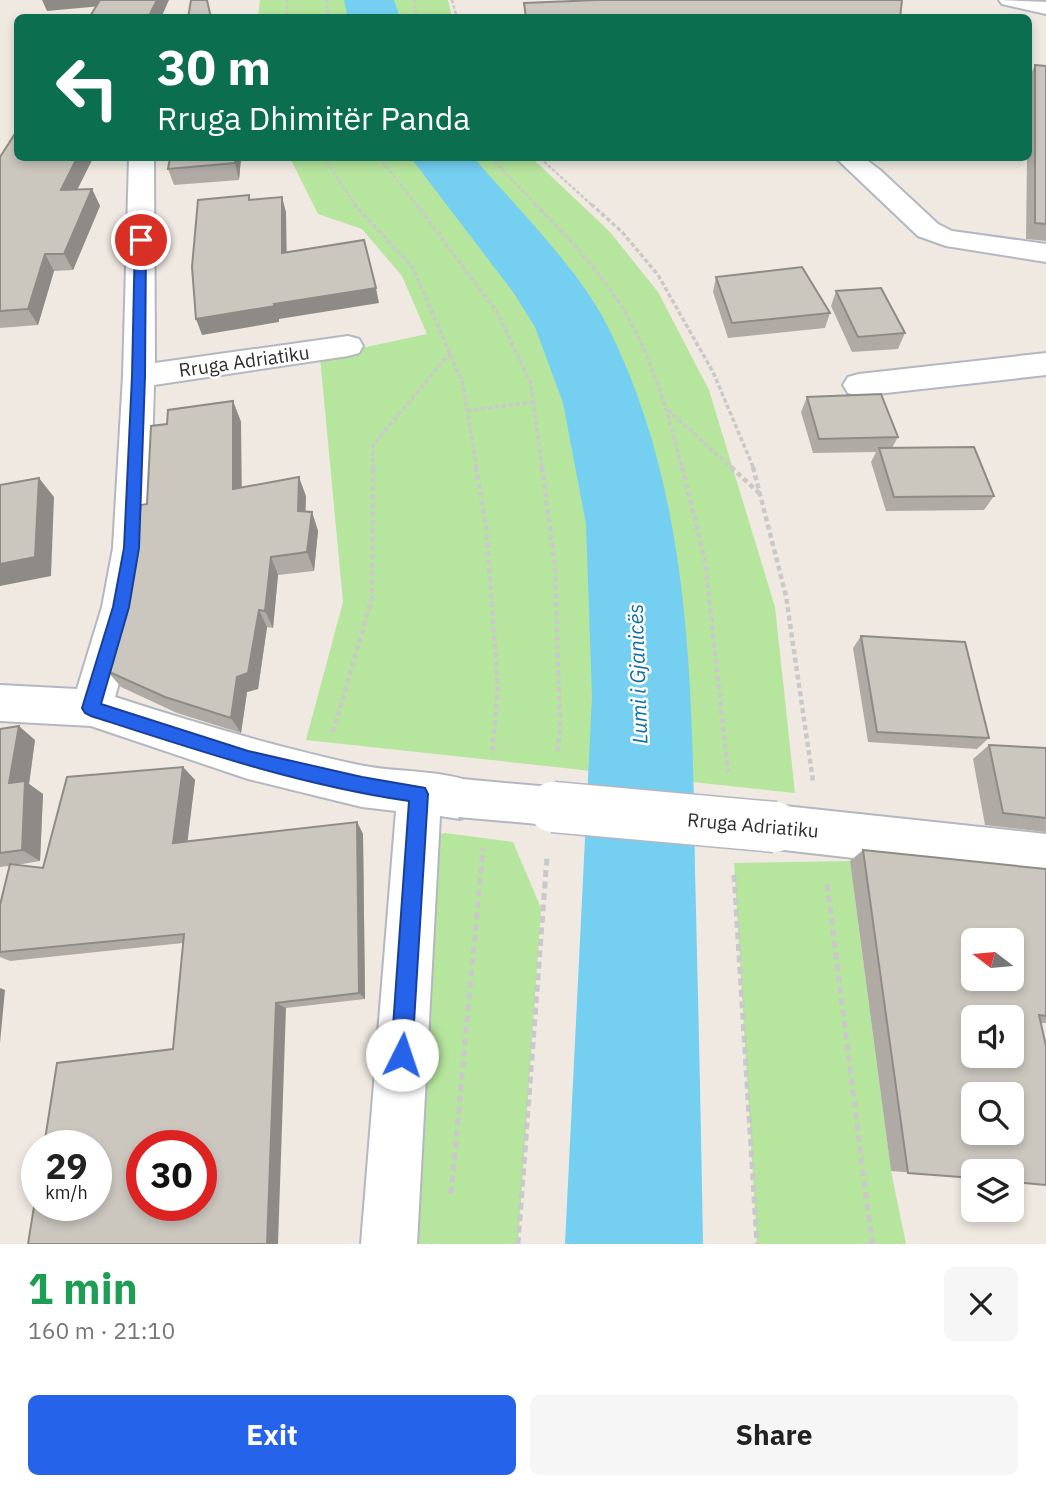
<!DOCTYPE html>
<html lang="en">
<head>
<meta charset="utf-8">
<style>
	:root { --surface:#fff; --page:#f6f6f6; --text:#222; --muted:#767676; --accent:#2563eb }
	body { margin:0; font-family:"IBM Plex Sans",sans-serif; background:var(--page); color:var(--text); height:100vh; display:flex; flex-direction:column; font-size:26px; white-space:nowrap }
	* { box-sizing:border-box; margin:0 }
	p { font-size:23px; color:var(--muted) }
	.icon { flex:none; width:38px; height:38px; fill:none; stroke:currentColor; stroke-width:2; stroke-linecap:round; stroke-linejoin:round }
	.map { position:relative; height:1244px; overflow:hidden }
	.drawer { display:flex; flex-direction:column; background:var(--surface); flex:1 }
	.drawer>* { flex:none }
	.banner { position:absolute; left:14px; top:14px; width:1018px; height:147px; border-radius:10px; box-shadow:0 4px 10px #0003; background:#0b6e4f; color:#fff; overflow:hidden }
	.needle { width:46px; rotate:286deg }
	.controls { position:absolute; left:961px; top:928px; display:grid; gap:14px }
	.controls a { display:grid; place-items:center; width:63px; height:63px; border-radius:10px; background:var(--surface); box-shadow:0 4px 10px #0003; font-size:35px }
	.speed { position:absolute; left:21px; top:1130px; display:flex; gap:14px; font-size:35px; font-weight:700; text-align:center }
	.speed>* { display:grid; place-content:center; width:91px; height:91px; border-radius:50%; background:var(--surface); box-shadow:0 4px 10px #0003; line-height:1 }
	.speed small { font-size:18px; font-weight:400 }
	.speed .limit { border:10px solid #d22; background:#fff; color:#111 }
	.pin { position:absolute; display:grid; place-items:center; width:60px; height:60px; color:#fff; margin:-30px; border:4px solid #fff; border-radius:50%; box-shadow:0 2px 7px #0007 }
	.me { position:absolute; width:77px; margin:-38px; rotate:4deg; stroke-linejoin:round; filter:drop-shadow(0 0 5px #0008) }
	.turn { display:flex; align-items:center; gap:24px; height:147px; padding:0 28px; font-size:32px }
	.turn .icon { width:91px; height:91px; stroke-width:2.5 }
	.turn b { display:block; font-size:49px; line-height:60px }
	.round { display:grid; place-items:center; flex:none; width:74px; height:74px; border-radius:10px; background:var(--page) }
	.overview { display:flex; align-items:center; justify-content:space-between; height:119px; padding:0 28px }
	h1 { font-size:42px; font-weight:800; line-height:52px; color:#1e9e55 }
	.primary-button { display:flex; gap:14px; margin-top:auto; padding:14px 28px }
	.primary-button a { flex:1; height:80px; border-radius:10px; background:var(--accent); color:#fff; font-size:28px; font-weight:800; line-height:80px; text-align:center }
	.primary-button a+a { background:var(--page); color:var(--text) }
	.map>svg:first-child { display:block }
	.green { fill:#b6e59e }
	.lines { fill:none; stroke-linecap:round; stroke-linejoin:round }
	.river { fill:#75cff0; fill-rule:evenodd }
	.minor-casing { stroke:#b4b7c1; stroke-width:4 }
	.path-far3 { stroke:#c9c9c9; stroke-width:2.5; stroke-dasharray:3.5 2; stroke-linecap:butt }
	.path-far2 { stroke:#c9c9c9; stroke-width:3.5; stroke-dasharray:4.5 2.5; stroke-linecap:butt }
	.path-far1 { stroke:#c9c9c9; stroke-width:4.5; stroke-dasharray:5 3.5; stroke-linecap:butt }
	.path { stroke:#c9c9c9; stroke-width:5; stroke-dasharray:7 4.5; stroke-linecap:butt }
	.minor { fill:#fff; fill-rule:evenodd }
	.minor-bridge-far1-casing { stroke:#b4b7c1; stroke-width:42; stroke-linecap:butt }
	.minor-bridge-casing { stroke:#b4b7c1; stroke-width:53; stroke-linecap:butt }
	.minor-bridge-far1 { stroke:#fff; stroke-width:38 }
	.minor-bridge { stroke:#fff; stroke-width:50 }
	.wall { fill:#afaba4 }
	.shaded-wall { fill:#8e8b86 }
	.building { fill:#cbc7bf; stroke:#8e8b86; stroke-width:2; fill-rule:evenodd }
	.route { fill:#2563eb; stroke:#184099; stroke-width:2 }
	.labels { text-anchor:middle; stroke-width:5; stroke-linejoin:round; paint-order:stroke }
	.street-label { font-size:19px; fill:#2e2e2e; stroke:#fff }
	.water-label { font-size:21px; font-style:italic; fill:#0d6fa3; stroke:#fff }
</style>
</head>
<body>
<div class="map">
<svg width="1046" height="1244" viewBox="0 0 1046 1244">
	<rect width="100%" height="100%" fill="#efe9e1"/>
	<path class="green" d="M260 0H448L452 17H258Z
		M290 158H532L610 232 658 292 709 390 775 607 795 793 306 740 343 602 320 357 427 334 402 276 362 229 318 214Z
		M445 833 513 842 541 908 518 1244H389L416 839Z
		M850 861 891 1171 906 1244H757L734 863Z"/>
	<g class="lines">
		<path class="river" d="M344 0H394L400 18H348Z
			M411 158H474C516 207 581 271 609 329 692 496 692 687 695 870 698 994 701 1119 703 1244H565L592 697 586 524 563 403 535 327 513 292Z"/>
		<defs>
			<path id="minor" d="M999 0 1046 2V14L1002 4Z
				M129 158 154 159 155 363 348 336 359 339 363 346 359 353 348 356 154 385 149 548 140 607 115 697C195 723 276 747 359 765 397 773 439 769 475 783L482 798 475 813 460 819 440 816 417 1244H361L396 811 362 807 248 779 91 726 0 721V685L77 689 102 607 113 548 123 376Z
				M836 158H864L880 170 938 224 952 231 1046 244V262L946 246 918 236Z
				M1046 353V375L859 396 848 393 843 385 848 377 859 374Z
				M775 805 1046 834V880L775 849 759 842 753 827 759 812Z"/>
		</defs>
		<use href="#minor" class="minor-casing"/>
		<path class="path-far3" d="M287 0V18
			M326 0 328 18
			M414 0 416 18
			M452 0 457 18
			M324 158 356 206
			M379 158 418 206
			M491 158 537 206
			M540 158 593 206"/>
		<path class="path-far2" d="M354 204 413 268 463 384 477 469
			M416 204 497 312 531 384 542 469
			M535 204C570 240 606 277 630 321 655 367 670 419 682 469
			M591 204 622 232 658 275 713 372 754 469
			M668 410 733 469
			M467 411 533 402
			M373 469V445L450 353"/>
		<path class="path-far1" d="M476 467 486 526 498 686 492 755
			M542 467 555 567 560 729 557 755
			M682 467 705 561 728 772
			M731 467 760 494
			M753 467 786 596 813 781
			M333 732 372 598 373 467"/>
		<path class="path" d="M734 875 757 1244
			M827 884 872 1244
			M451 1194 483 848
			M518 1244 547 857"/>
		<use href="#minor" class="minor"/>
		<defs>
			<path id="minor-bridge-far1" d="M460 798 572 808"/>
			<path id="minor-bridge" d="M553 807 775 827"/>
		</defs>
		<use href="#minor-bridge-far1" class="minor-bridge-far1-casing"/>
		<use href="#minor-bridge" class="minor-bridge-casing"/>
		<use href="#minor-bridge-far1" class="minor-bridge-far1"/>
		<use href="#minor-bridge" class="minor-bridge"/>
	</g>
	<path class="wall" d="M1035 65 1046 66V241L1026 239 1027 158H1029V78Z
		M0 157 93 158 77 190 92 189 100 206 73 270 54 271 38 325 0 328Z
		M170 158H241L239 180 174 185 168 169Z
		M716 277 830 313 825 328 728 338 713 292Z
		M836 291 905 333 898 349 852 352 831 306Z
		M807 397 898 437 892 448 994 496 984 510 886 511 871 462 876 452 813 453 801 412Z
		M233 401 241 422V487L306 496 305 511 312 512 318 531 314 571 278 575 273 628 267 627 258 689 247 692 241 733 177 713 121 687 107 671 130 590 147 504Z
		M861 636 989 738 977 749 868 742 853 648Z
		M0 729 35 740 29 784 43 794 40 861 16 865 43 868 183 767 195 780 187 841 357 822 363 834 365 999 286 1008 173 1049 183 943 10 961 0 957V905L9 866 0 867Z
		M989 745 1046 748V832L985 825 973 759Z
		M863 850 1046 869V1023H1041L973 1178 891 1171 850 861Z"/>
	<path class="shaded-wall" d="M42 0H111L113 5 47 11Z
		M157 0H169L161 18H148Z
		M77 158H93L69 206 61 190Z
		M235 158H241L239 180 235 163Z
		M92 189 100 206 73 270 64 254Z
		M282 197 286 212 287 268 282 253Z
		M45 254 54 271 38 325 28 309Z
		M376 288 379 303 279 319V322L202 335 196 319 274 304Z
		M233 401 241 422 242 508 233 489Z
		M299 477 306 496 305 529 298 511Z
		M39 478 54 497 51 576 0 586V564Z
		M312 512 318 531 314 571 307 552Z
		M271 557 278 575 273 628 265 611Z
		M259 610 267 627 258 689 247 692 241 733 231 718 237 677Z
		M19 726 35 740 29 784 43 794 40 861 22 850 9 783Z
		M183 767 195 780 186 854 173 843Z
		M357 822 363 834 365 999 359 993Z
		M0 988 5 990 0 1043Z
		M276 1003 286 1008 278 1244H267Z"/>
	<path class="building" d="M100 0H157L148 18H89Z
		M191 0H207L211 18H188Z
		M597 0H902L900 18H526L524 3Z
		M1035 65 1046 66V224L1035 223Z
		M18 129V158H77L61 190 92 189 64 254H45L28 309 0 311V157Z
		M170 158H235V163L168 169Z
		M249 195V200L282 197V253L364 240 376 288 274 304 275 306 196 319 192 267 198 200Z
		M802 267 830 313 732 323 716 277Z
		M881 288 905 333 858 337 836 291Z
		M881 394 898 437 819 439 807 397Z
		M233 401V489L299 477 298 511 312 512 307 552 271 557 265 611 259 610 248 673 237 677 231 718 165 697 107 671 130 590 141 505 147 504 151 426 167 424 168 410Z
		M974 447 994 496 894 497 879 448Z
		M39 478 35 557 0 564V485Z
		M861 636 965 642 989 738 877 732Z
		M19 726 9 783 25 781 22 850 0 853V729Z
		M989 745 1046 748V818L1003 813Z
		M183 767 173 843 357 822 359 993 276 1003 267 1244H28L37 1188V1206H96V1146H44L57 1063 173 1049 184 934 0 952V905L10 864 43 868 67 777ZM142 1146H201V1206H142Z
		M863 850 1046 869V1016L1039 1015 1046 1046V1185L1012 1182V1171H973V1178L908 1173ZM973 940H1012V978H973ZM973 1017H1012V1055H973ZM973 1094H1012V1132H973Z"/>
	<path class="route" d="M141 237 146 240 145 376 139 548 129 607 101 704 248 751 362 777 425 788 428 794 412 1055 409 1063 402 1066 394 1063 391 1055 409 801C300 785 196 750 91 716L85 713 82 708 113 607 124 548 132 376 135 240Z"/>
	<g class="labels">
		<g class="street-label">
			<text transform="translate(244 361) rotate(-8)" y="7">Rruga Adriatiku</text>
			<text transform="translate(753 825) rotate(5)" y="7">Rruga Adriatiku</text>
		</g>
		<g class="water-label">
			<text transform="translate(638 674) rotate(-92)" y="7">Lumi i Gjanicës</text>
		</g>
	</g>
</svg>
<div class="controls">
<a><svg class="needle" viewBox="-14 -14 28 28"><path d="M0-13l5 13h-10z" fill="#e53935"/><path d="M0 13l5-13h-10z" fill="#767676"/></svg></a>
<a><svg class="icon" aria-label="sound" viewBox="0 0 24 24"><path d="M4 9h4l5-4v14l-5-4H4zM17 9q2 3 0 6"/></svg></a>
<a><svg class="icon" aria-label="search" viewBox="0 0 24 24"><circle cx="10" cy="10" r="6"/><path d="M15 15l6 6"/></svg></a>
<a><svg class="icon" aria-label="layers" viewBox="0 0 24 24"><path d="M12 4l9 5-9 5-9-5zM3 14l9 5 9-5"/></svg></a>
</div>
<div class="speed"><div>29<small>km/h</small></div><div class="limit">30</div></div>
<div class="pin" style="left:141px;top:240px;background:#d93025"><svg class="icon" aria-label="arrive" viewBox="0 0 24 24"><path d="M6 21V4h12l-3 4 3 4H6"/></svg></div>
<svg class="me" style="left:402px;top:1055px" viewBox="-20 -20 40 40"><circle r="19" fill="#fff"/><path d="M0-13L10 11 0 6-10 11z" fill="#2563eb"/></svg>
<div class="banner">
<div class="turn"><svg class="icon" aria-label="left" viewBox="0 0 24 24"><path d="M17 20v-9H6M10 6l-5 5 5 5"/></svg><div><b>30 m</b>Rruga Dhimitër Panda</div></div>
</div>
</div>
<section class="drawer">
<div class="overview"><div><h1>1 min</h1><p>160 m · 21:10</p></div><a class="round"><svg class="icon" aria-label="close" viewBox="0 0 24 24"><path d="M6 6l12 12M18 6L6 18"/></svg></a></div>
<div class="primary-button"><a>Exit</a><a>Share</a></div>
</section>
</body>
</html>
